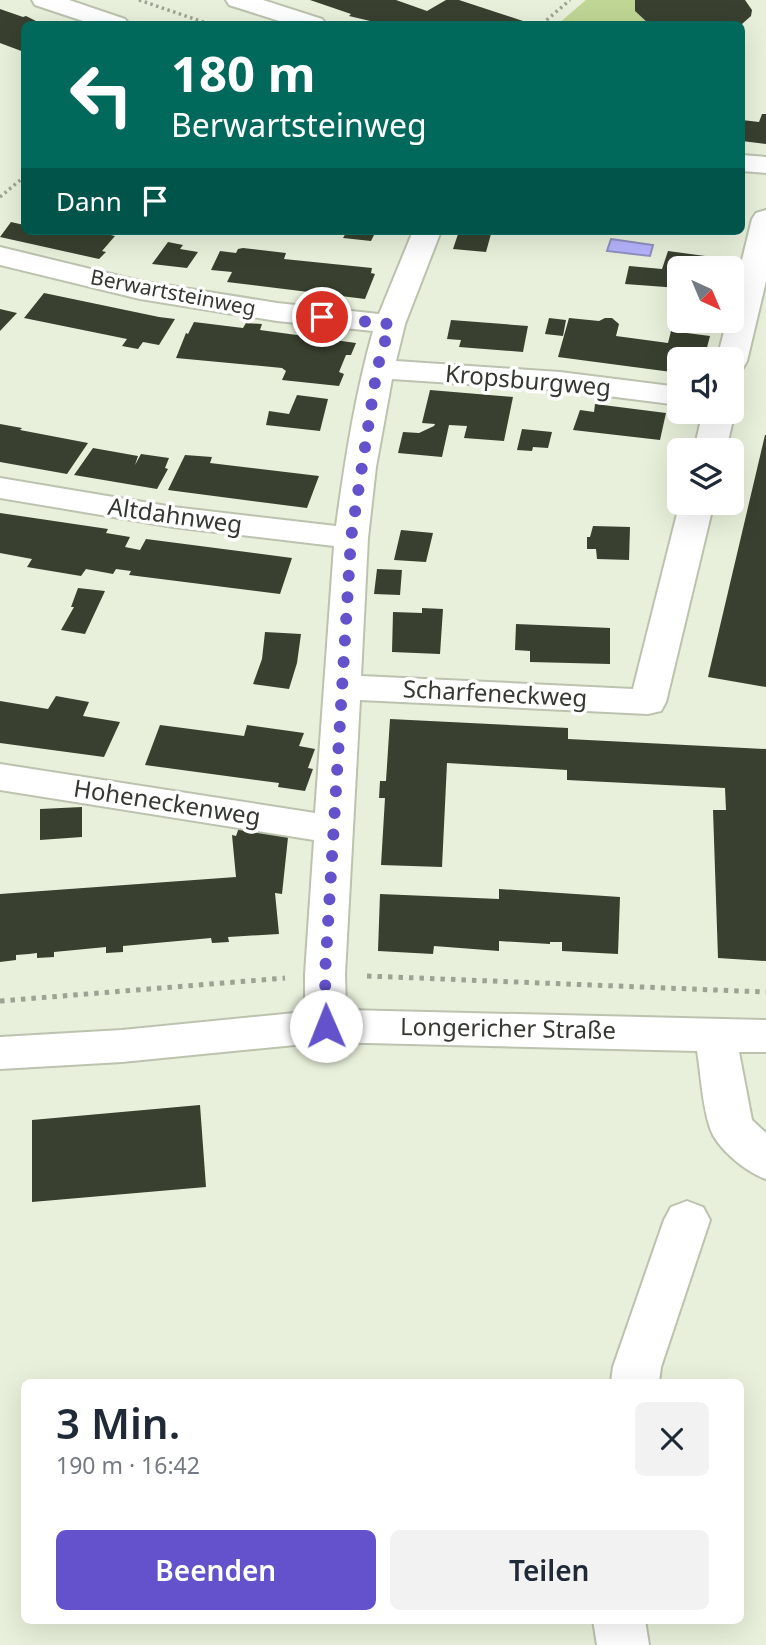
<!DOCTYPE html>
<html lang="de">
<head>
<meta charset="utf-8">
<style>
	:root { --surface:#fff; --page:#f2f2f3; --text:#1f2937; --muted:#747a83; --accent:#6352cb }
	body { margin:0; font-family:"Noto Sans",sans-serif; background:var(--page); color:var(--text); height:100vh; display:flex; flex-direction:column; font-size:26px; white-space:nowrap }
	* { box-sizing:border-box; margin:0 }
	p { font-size:23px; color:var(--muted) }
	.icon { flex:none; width:38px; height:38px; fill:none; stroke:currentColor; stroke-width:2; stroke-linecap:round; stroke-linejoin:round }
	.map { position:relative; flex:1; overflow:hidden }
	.sheet { position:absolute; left:21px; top:1379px; width:723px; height:245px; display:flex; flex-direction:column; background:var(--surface); border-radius:10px; box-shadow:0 7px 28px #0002 }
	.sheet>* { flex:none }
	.banner { position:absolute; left:21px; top:21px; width:724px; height:214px; border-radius:10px; box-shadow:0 7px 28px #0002; background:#00695c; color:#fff; overflow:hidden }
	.needle { width:46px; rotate:136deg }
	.tools { position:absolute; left:667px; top:256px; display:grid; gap:14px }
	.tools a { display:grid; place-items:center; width:77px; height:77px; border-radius:10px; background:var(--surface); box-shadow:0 7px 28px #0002; font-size:35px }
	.pin { position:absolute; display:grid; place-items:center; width:60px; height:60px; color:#fff; margin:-30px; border:4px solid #fff; border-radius:50%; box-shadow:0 2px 7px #0007 }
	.me { position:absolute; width:77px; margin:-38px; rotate:359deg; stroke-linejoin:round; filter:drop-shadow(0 0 5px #0008) }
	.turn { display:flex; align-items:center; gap:24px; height:147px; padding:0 35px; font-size:32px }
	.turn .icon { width:91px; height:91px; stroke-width:2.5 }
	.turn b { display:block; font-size:49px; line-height:60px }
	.then { display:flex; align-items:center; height:66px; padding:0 35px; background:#0003; gap:14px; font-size:26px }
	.round { display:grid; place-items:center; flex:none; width:74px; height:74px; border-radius:10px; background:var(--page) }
	.summary { display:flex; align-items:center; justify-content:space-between; height:119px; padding:0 35px }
	h1 { font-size:42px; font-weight:600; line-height:52px }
	.primary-button { display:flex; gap:14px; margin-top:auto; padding:14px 35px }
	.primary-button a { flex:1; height:80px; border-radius:10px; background:var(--accent); color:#fff; font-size:28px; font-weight:600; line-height:80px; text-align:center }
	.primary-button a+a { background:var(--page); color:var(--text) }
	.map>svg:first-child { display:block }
	.green { fill:#bfd694 }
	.water { fill:#b6b5fe; stroke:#9090c0; stroke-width:2 }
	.building { fill:#39402f }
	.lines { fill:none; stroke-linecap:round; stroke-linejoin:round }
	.minor-casing { stroke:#bbc3af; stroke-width:4 }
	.path-far1 { stroke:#9da393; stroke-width:3.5; stroke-dasharray:2.5 3.5; stroke-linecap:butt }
	.path { stroke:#9da393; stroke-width:5; stroke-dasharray:4.5 6; stroke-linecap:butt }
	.minor { fill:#fff; fill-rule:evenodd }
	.route { stroke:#6352cb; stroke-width:12; stroke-dasharray:0 21.6 }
	.labels { text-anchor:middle; stroke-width:7; stroke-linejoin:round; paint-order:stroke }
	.far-street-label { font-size:21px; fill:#363931; stroke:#fff }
	.street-label { font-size:24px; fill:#363931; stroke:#fff }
</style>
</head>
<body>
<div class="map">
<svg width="766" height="1645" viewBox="0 0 766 1645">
	<rect width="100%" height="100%" fill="#e8f0db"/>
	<path class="green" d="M586 0H635V11L649 24H558Z"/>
	<path class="water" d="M611 239 653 245 650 256 607 251Z"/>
	<path class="building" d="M310 0H396L427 11 446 0H459L526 22 522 24H383L349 16 351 14Z
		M635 0H745L752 10 751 16 742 24H649L635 11Z
		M0 9 23 17 26 16 42 24H24V52L0 43Z
		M762 114H766V144L742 141V120L759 122Z
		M11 222 24 225V231H94L115 236 102 251 106 252 99 259 0 237Z
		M347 231H376L371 241 343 238Z
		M459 231 491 234 486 252 453 249Z
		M168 242 183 245 180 249 198 252 187 268 152 264Z
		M243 248 286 253 284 259 372 268 371 273 375 274 365 299 227 282 232 272 211 270 220 251 236 253 238 249Z
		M668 251 720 258 717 268H679V288L625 284 629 266 662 269Z
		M44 293 159 317 175 319 159 345 143 342 138 349 122 346 127 339 24 318Z
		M0 309 17 313 0 331Z
		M549 318 566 320 563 336 545 334Z
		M569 318 599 321 605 318H612L619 324 616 336 668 343 671 331 710 336 704 359H679V373L558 357Z
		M451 320 528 326 523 352 459 347 461 340 447 339Z
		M194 322 243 328 246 323 262 324 260 330 356 343 351 355H346L339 372 344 374 339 386 282 380 286 371 282 368 176 358 186 333 188 334Z
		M430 390 513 397 504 441 464 438 467 426 449 425 442 457 398 453 403 432 419 433 434 426 435 424 422 423Z
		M297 395 328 399 320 431 266 425 269 411 289 414Z
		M595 404 666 413 660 440 573 430 580 410 594 412Z
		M0 424 22 428 20 430 88 443 67 474 0 462Z
		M522 429 552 432 548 448 533 447 532 451 517 450Z
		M765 435H766V687L708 677Z
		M93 448 138 456 135 465 141 454 169 458 165 468 168 469 157 489 74 475Z
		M185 455 212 457 210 463 319 476 307 508 168 490Z
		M0 513 108 529 106 533 130 537 125 547 140 550 146 539 292 558 280 594 129 575 131 571 116 569 113 574 86 569 81 576 27 567 32 559 0 553Z
		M593 526 630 527 629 560 597 559 596 549H587V537H590Z
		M401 530 433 533 426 562 394 560Z
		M377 569 402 570 400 595 374 594Z
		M78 588 105 591 85 634 61 630 74 607H71Z
		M422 608 443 609 440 654 392 652 393 612 422 613Z
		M516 624 610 628V664L530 662V651L515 650Z
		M265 632 301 634 297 663 289 689 253 684 262 659Z
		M56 696 89 702 83 716 120 722 104 757 0 743V701L48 709Z
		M390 719 568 728V739L766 749V961L718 958 713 810H726L725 788 567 780V770L447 763 442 867 381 865 385 798H379L380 781H386Z
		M160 725 244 736 247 725 304 733 299 746 315 749 308 768 313 769 305 791 278 787 279 783 145 765Z
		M82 807V837L40 840V809Z
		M241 822 289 828 282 894 275 893 279 934 228 937 229 942 212 943 211 938 123 946V952L106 953V947L54 952V957L37 958V953L29 954 16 955V960L0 962V894L236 877 232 835 236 836Z
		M499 889 620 897 618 954 562 951V942H550V944L499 941V951L434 946 433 954 378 951 380 894 499 899Z
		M200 1105 206 1187 32 1202V1120Z"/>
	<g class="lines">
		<defs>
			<path id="minor" d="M32 0H69L125 19 129 24H92L35 5Z
				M226 0H263L322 19 326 24H289L229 5Z
				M742 155 766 157V173L742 171Z
				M766 210V281L747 361 743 368 732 370V359H717L727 320H732V301L752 219 756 213Z
				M413 231H441L405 324 396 361 560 372 679 387V405L560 390 392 379 376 467 368 538 361 676 633 689 680 502H714L666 702 661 711 648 714 360 700 345 974 346 1010 766 1020V1052H739L752 1120 766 1133V1179C746 1172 717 1149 710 1128 702 1104 701 1075 697 1051L326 1042 122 1062 0 1069V1037L122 1030 305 1012V974L314 840 0 790V764L315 813 334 546 173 527 0 498V478L173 507 336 526C345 460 355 395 373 331L277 321 140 299 0 265V247L140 281 277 303 379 314Z
				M732 406 735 411 726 450H694L703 411H732Z
				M687 1201 703 1207 710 1220 661 1367 659 1382H611L613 1367 664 1220 671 1207Z
				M593 1620H645L649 1645H597Z"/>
		</defs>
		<use href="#minor" class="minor-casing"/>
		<path class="path-far1" d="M139 0 209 24
			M542 24 570 0
			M0 197 24 177"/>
		<path class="path" d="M367 976 766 992
			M0 1001 285 978"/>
		<use href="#minor" class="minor"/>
	</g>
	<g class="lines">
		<path class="route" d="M322 317 390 324 377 369 351 538 325 974 326 1026"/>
	</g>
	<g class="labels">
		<g class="far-street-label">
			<text transform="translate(173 293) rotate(11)" y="7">Berwartsteinweg</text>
		</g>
		<g class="street-label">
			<text transform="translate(528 381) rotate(5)" y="8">Kropsburgweg</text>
			<text transform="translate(175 516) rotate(8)" y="8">Altdahnweg</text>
			<text transform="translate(495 694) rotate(3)" y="8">Scharfeneckweg</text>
			<text transform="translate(167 803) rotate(9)" y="8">Hoheneckenweg</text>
			<text transform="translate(508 1029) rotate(1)" y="8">Longericher Straße</text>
		</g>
	</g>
</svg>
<div class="tools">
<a><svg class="needle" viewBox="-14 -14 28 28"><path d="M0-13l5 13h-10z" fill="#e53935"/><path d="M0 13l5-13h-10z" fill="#747a83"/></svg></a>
<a><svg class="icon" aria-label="sound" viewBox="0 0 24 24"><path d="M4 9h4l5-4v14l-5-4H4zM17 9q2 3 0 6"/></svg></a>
<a><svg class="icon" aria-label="layers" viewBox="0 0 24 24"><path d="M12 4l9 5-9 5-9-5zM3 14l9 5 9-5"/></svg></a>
</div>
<div class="pin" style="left:322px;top:317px;background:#d93025"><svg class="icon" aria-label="arrive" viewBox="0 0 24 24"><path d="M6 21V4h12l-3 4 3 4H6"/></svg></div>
<svg class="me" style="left:326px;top:1026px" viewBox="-20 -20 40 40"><circle r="19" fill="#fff"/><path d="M0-13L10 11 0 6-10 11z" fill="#6352cb"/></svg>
<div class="banner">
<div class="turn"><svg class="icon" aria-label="left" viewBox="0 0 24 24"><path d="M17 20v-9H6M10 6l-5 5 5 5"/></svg><div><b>180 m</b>Berwartsteinweg</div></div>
<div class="then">Dann<svg class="icon" aria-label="arrive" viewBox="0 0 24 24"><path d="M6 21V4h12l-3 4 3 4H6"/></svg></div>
</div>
<section class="sheet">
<div class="summary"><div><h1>3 Min.</h1><p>190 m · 16:42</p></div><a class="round"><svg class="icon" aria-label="close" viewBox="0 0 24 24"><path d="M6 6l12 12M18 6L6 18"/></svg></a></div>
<div class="primary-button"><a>Beenden</a><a>Teilen</a></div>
</section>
</div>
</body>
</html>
